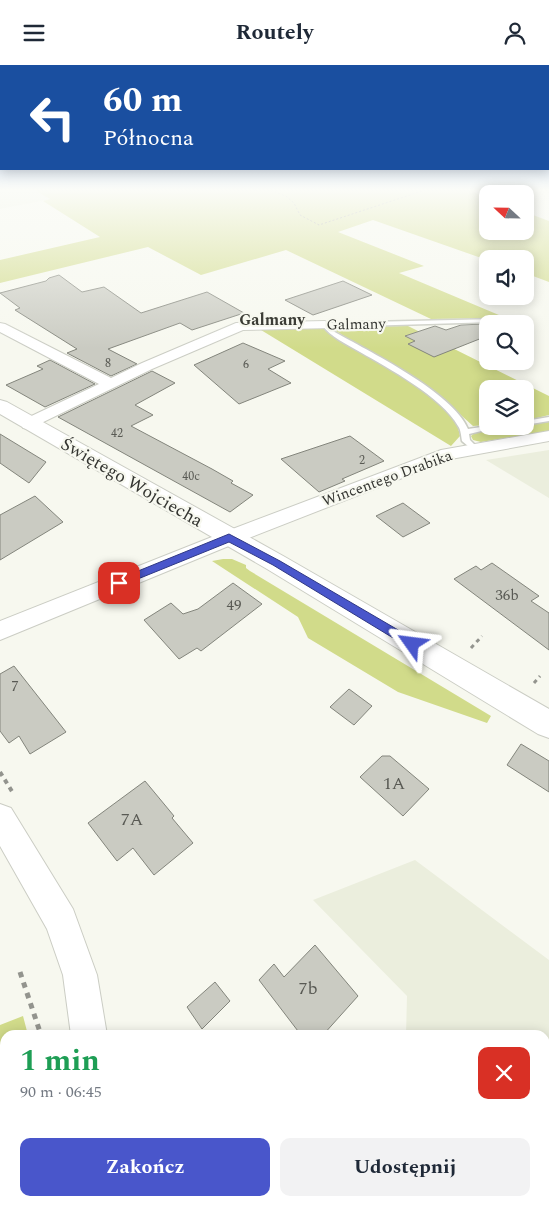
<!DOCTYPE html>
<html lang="pl">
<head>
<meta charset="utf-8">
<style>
	:root { --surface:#fff; --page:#f2f2f3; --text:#1f2937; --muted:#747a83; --accent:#4956cb }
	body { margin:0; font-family:Spectral,serif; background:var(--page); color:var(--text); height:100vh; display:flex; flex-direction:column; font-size:19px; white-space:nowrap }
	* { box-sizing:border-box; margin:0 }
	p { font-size:16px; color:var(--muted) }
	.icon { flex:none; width:28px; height:28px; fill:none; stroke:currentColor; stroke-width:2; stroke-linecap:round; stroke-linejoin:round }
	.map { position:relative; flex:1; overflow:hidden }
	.panel { position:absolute; left:0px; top:965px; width:550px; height:176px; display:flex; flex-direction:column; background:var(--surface); border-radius:15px 15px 0 0; box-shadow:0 2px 12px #0003 }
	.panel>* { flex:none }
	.hud { position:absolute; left:0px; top:0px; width:550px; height:105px; box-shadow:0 2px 12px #0003; background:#1a4fa0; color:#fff; overflow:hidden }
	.needle { width:32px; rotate:292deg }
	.tools { position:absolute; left:479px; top:120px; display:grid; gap:10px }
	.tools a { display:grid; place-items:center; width:55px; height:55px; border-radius:10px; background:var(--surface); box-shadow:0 2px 12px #0003; font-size:25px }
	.pin { position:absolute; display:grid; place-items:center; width:42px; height:42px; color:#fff; margin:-21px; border-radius:10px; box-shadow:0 2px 8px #0006 }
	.me { position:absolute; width:55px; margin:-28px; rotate:301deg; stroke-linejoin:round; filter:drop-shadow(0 0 4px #0008) }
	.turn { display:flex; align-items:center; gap:18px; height:105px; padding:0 20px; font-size:22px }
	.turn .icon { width:65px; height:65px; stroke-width:2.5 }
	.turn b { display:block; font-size:35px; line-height:42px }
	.round { display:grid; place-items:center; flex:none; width:52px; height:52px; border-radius:10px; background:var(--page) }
	.headline { display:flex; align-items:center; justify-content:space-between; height:85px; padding:0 20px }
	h1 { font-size:30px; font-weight:700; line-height:38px; color:#1e9e55 }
	.button { display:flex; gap:10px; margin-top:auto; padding:10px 20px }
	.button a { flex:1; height:58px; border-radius:10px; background:var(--accent); color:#fff; font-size:20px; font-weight:700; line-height:58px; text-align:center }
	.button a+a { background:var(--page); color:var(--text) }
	header { display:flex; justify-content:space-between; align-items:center; height:65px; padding:0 20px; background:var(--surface); font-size:22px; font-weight:700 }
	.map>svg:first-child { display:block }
	.built { fill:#ebeedd }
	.green { fill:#d1db8a }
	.building { fill:#cacbc2; stroke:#83857c }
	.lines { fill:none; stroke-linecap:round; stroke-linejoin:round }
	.lane-casing { stroke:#cbcdc4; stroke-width:3 }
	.street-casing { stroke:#cbcdc4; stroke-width:2 }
	.secondary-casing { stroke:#cbcdc4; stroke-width:2 }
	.path-far3 { stroke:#93948e; stroke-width:1; stroke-dasharray:2 2; stroke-linecap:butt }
	.path-far2 { stroke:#93948e; stroke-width:3; stroke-dasharray:4 4; stroke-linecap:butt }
	.path-far1 { stroke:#93948e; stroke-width:4; stroke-dasharray:4.5 4.5; stroke-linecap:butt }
	.path { stroke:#93948e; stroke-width:5; stroke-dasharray:5.5 5.5; stroke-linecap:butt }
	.lane { fill:#fff; fill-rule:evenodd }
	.street { fill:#fff; fill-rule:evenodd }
	.secondary { fill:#fff; fill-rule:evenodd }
	.route { fill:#4956cb; stroke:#2f3884 }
	.labels { text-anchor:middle; stroke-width:4.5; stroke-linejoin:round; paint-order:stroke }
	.far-number-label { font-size:12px; fill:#595a54 }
	.far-street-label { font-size:15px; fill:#333430; stroke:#f7f8ef }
	.number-label { font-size:15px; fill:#595a54 }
	.far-neighbourhood-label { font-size:16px; font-weight:bold; fill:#3c3d36; stroke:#f7f8ef }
	.street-label { font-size:18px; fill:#333430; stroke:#f7f8ef }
	.near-number-label { font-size:18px; fill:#595a54 }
</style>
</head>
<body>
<header><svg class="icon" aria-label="menu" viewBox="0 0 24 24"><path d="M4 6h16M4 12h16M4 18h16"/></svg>Routely<svg class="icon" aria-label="person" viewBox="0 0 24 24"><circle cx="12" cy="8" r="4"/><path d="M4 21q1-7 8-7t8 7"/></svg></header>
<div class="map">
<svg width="549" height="1141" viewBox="0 0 549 1141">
	<rect width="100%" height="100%" fill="#f7f8ef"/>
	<path class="built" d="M0 124H33L51 134 0 144Z
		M549 385V433L486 395Z
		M415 795 549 895V1141H130L131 1136H545V970H406L407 931 313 835Z"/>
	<path class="green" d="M33 124H481L472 126 487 133 488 166H525V147L549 156V217L525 208V194L487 195 373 155 338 167 424 201 399 208 506 253 431 254 286 185 201 210 148 182 0 218V195L100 172 43 136 50 134Z
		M408 261 549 331V350L525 356V324H488L487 360 473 361 443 334 336 266V264L339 262Z
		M271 263H323L328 268C358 286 458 335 460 371L451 381 261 265Z
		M549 357V366L481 377 473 375 471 371 474 368 485 365Z
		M223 494H232L246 500V503L250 506 491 651 487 658 398 627 308 573 298 552 212 496Z
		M23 951 28 970H5V1136H27L26 1141H0V960Z"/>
	<path class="building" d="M59 210 82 227 104 222 141 248 207 227 244 248 192 265 180 258 108 284 137 299 111 311 67 288 77 284 15 245 20 243 0 228 46 216 49 213Z
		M343 216 372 230 313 250 285 235Z
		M483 259 487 271 434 292 408 279 415 276 405 271 435 261 446 265 461 260Z
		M243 278 285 296 268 304 291 318 239 339 194 300Z
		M50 295 95 319 45 342 6 320 43 304 37 301Z
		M152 306 175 318 135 340 153 350 131 361 212 404 233 416 231 418 253 430 230 447 58 352Z
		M0 369 46 397 29 418 0 398Z
		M350 371 384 396 342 414 345 416 319 427 281 394Z
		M35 431 63 457 0 495V450Z
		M403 438 430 458 403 472 376 451Z
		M492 498 539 531 531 536 549 548V585L454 514 476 501 481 505Z
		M233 518 262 539 201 586 197 583 179 594 144 555 171 538 183 549 198 544Z
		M14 601 66 667 30 689 19 671 9 678 0 666V609Z
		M349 624 372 641 354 660 330 642Z
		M521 679 549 696V727L507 700Z
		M382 691H390L429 724 403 751 360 712Z
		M145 716 174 751 172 753 193 778 154 810 133 783 117 796 88 758Z
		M315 880 358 931 323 970H301L259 915 274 899 284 912Z
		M215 917 230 936 202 964 187 942Z"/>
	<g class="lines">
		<defs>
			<path id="lane" d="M496 254V256L494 257 330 262 333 266C368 286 453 327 468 364L488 361H502L469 369 470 375 479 384 475 387 462 376C461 371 461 365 458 361 442 332 388 303 360 287 346 279 331 272 322 260L325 258Z
				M549 352V356L525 360V356Z"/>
			<path id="street" d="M325 256 332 260 330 263 243 265 152 304 29 364 23 363 21 359 23 355 99 319 0 267V258L5 259 111 313 142 298 236 258Z
				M549 366V376L451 394 236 478 0 575V556L222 468 441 385Z
				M0 739 11 743 73 844 97 910 107 970H71L63 910 47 864 0 781Z
				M58 1136H100V1141H58Z"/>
			<path id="secondary" d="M0 335 7 337 285 492 549 644V673L538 669 267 504 0 349Z"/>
		</defs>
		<use href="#lane" class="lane-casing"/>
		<use href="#street" class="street-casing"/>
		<use href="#secondary" class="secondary-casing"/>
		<path class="path-far3" d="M267 124 286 131 294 138 300 150 319 160 428 124
			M541 124 549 126"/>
		<path class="path-far2" d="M471 583 482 571
			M534 618 540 611"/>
		<path class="path-far1" d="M0 707 13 728"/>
		<path class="path" d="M20 907 41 970"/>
		<use href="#lane" class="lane"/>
		<use href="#street" class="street"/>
		<use href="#secondary" class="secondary"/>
	</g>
	<linearGradient id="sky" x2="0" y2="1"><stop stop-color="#84acec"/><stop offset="0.44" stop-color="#fbfcf8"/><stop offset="1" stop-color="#fbfcf8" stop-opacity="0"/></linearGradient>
	<rect width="549" height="284" fill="url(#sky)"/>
	<path class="route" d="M229 469 280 496 417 576 418 579 417 582H408L273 500 229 477 123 520H116L114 518 116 515Z"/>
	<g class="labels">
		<g class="far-number-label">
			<text x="108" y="302">8</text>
			<text x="246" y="303">6</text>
			<text x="117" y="372">42</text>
			<text x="362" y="399">2</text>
			<text x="191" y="415">40c</text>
		</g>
		<g class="far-street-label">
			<text transform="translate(356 259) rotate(-1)" y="5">Galmany</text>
			<text transform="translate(387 413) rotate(-20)" y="5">Wincentego Drabika</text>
		</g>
		<g class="number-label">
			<text x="507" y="535">36b</text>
			<text x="234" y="545">49</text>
			<text x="15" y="626">7</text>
		</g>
		<g class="far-neighbourhood-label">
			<text x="272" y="260">Galmany</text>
		</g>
		<g class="street-label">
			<text transform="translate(132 417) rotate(30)" y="6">Świętego Wojciecha</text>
		</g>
		<g class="near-number-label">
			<text x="394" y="724">1A</text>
			<text x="132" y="760">7A</text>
			<text x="308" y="929">7b</text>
		</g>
	</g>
</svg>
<div class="tools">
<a><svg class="needle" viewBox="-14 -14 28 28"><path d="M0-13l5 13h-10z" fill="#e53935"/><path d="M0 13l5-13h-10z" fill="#747a83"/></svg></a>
<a><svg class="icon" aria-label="sound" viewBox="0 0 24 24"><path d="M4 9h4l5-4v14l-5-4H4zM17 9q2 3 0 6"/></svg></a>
<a><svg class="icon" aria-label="search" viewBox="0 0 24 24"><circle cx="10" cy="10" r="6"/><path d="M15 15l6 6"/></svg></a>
<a><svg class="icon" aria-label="layers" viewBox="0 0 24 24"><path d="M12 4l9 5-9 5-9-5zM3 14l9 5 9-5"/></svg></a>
</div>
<div class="pin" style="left:119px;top:518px;background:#d93025"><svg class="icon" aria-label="arrive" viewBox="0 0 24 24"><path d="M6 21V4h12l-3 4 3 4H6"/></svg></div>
<svg class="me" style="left:412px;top:579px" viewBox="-20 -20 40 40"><path d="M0-17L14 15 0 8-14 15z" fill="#4956cb" stroke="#fff" stroke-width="4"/></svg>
<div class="hud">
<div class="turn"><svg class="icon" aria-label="left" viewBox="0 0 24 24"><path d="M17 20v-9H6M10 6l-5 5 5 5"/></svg><div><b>60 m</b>Północna</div></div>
</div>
<section class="panel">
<div class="headline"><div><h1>1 min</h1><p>90 m · 06:45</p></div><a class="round" style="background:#d93025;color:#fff"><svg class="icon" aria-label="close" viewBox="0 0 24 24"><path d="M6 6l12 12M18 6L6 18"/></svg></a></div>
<div class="button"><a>Zakończ</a><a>Udostępnij</a></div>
</section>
</div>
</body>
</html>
